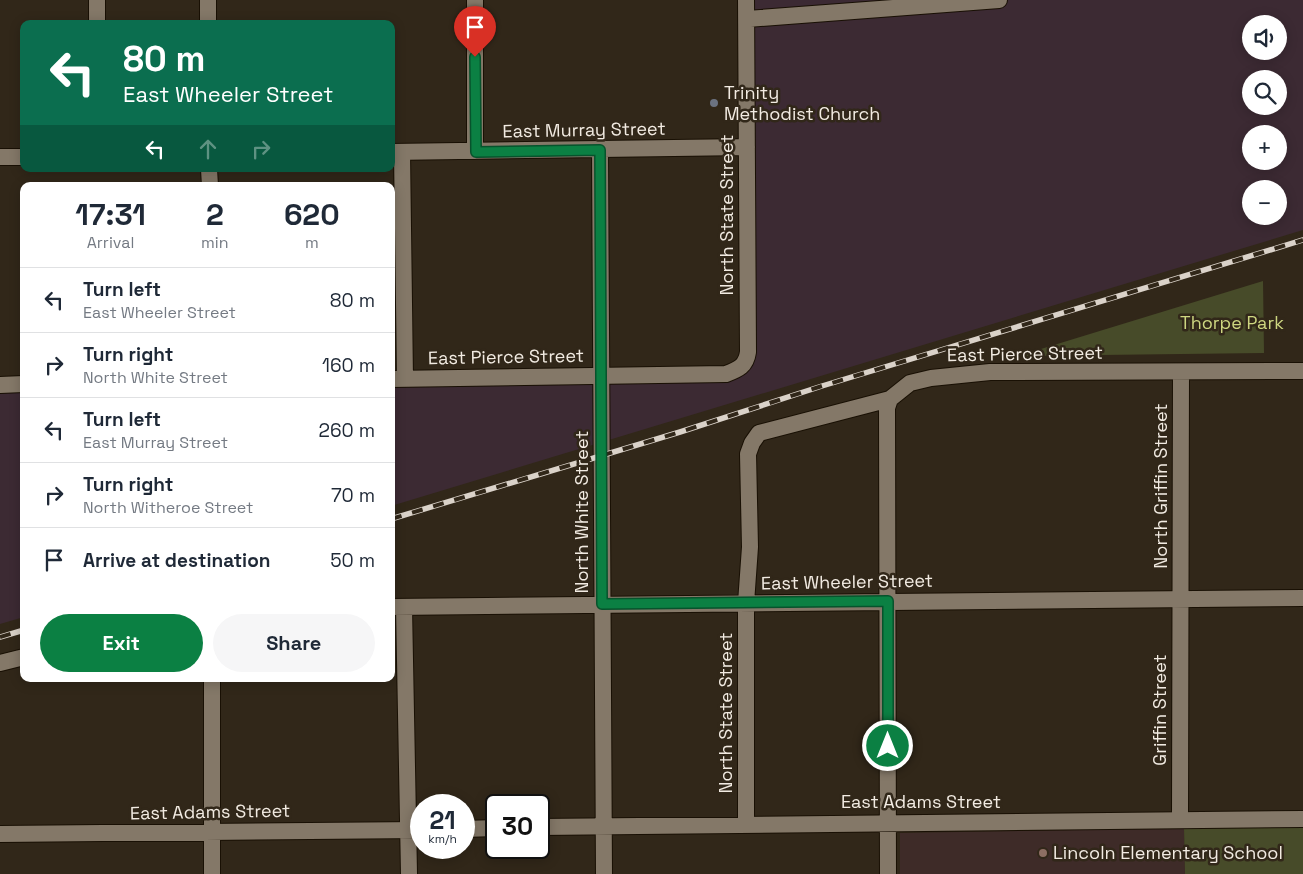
<!DOCTYPE html>
<html lang="en">
<head>
<meta charset="utf-8">
<style>
	:root { --surface:#fff; --page:#f6f6f7; --text:#1f2937; --muted:#747a83; --line:#e0e1e3; --accent:#0b8043 }
	body { margin:0; font-family:"Space Grotesk",sans-serif; background:var(--page); color:var(--text); height:100vh; display:flex; flex-direction:column; font-size:19px; white-space:nowrap }
	* { box-sizing:border-box; margin:0 }
	p { font-size:16px; color:var(--muted) }
	.icon { flex:none; width:28px; height:28px; fill:none; stroke:currentColor; stroke-width:2; stroke-linecap:round; stroke-linejoin:round }
	.map { position:relative; flex:1; overflow:hidden }
	.drawer { position:absolute; left:20px; top:182px; width:375px; height:500px; display:flex; flex-direction:column; background:var(--surface); border-radius:10px; box-shadow:0 2px 12px #0003 }
	.drawer>* { flex:none }
	.hud { position:absolute; left:20px; top:20px; width:375px; height:152px; border-radius:10px; box-shadow:0 2px 12px #0003; background:#0b6e4f; color:#fff; overflow:hidden }
	.controls { position:absolute; left:1242px; top:15px; display:grid; gap:10px }
	.controls a { display:grid; place-items:center; width:45px; height:45px; border-radius:50%; background:var(--surface); box-shadow:0 2px 12px #0003; font-size:25px }
	.speed { position:absolute; left:410px; top:794px; display:flex; gap:10px; font-size:25px; font-weight:700; text-align:center }
	.speed>* { display:grid; place-content:center; width:65px; height:65px; border-radius:50%; background:var(--surface); box-shadow:0 2px 12px #0003; line-height:1 }
	.speed small { font-size:12px; font-weight:400 }
	.speed .limit { border:2px solid #111; border-radius:8px; background:#fff; color:#111 }
	.pin { position:absolute; display:grid; place-items:center; width:42px; height:42px; color:#fff; margin:-51px -21px; border-radius:50% 50% 50% 0; rotate:-45deg; box-shadow:0 0 5px #0007 }
	.pin .icon { rotate:45deg }
	.me { position:absolute; width:55px; margin:-28px; rotate:0deg; stroke-linejoin:round; filter:drop-shadow(0 0 4px #0008) }
	.turn { display:flex; align-items:center; gap:18px; height:105px; padding:0 20px; font-size:22px }
	.turn .icon { width:65px; height:65px; stroke-width:2.5 }
	.turn b { display:block; font-size:35px; line-height:42px }
	.lanes { display:flex; align-items:center; height:48px; padding:0 20px; background:#0003; justify-content:center; gap:25px; direction:ltr }
	.lanes .off { opacity:.35 }
	.eta { display:flex; justify-content:space-evenly; align-items:center; height:85px; text-align:center }
	.eta b { font-size:30px; font-weight:700; line-height:35px }
	.action { display:flex; gap:10px; margin-top:auto; padding:10px 20px }
	.action a { flex:1; height:58px; border-radius:30px; background:var(--accent); color:#fff; font-size:20px; font-weight:700; line-height:58px; text-align:center }
	.action a+a { background:var(--page); color:var(--text) }
	ul { padding:0; list-style:none }
	li { display:flex; align-items:center; gap:15px; height:65px; padding:0 20px; border-top:1px solid var(--line) }
	li div { flex:1 }
	li b { display:block; font-size:19px }
	li em { font-style:normal }
	.map>svg:first-child { display:block }
	.industrial { fill:#3c2a33; fill-rule:evenodd }
	.education { fill:#3e2b28 }
	.green { fill:#474b29 }
	.lines { fill:none; stroke-linecap:round; stroke-linejoin:round }
	.minor-casing { stroke:#191004; stroke-width:18 }
	.minor { stroke:#847868; stroke-width:16 }
	.rail-casing { stroke:#dad2c9; stroke-width:5.5 }
	.rail { stroke:#312719; stroke-width:4; stroke-dasharray:11; stroke-linecap:butt }
	.route-casing { stroke:#07532c; stroke-width:12 }
	.route { stroke:#0b8043; stroke-width:9 }
	.worship-dot { fill:#6b7280; stroke:#312719; stroke-width:2 }
	.education-dot { fill:#8d6e63; stroke:#312719; stroke-width:2 }
	.labels { text-anchor:middle; stroke-width:5; stroke-linejoin:round; paint-order:stroke }
	.poi-label { font-size:18px; fill:#f2ebe2; stroke:#312719; text-anchor:start }
	.street-label { font-size:18px; fill:#f2ebe2; stroke:#312719 }
	.park-label { font-size:18px; fill:#cdd680; stroke:#312719 }
</style>
</head>
<body>
<div class="map">
<svg width="1303" height="874" viewBox="0 0 1303 874">
	<rect width="100%" height="100%" fill="#312719"/>
	<path class="industrial" d="M746 0H1303V230L391 506V379L740 368ZM1251 24H1279V51H1251ZM1251 79H1279V106H1251ZM1251 134H1279V161H1251ZM1251 189H1279V216H1251Z
		M24 384V617L0 624V385Z"/>
	<path class="education" d="M1184 828 1185 874H900V833Z"/>
	<path class="green" d="M1263 281 1264 353 1018 356Z
		M1184 828H1303V874H1185Z"/>
	<g class="lines">
		<defs>
			<path id="minor" d="M97 0V24
				M208 0V24
				M475 0V151
				M747 19 999 0
				M600 150 604 874
				M391 152 747 147
				M402 152 405 379
				M0 157H24
				M209 169 210 186
				M391 379 726 374C739 369 746 366 748 352L746 0
				M0 385 24 384
				M391 607 1303 598
				M404 607 409 874
				M0 663 24 657
				M1180 820 1181 372
				M746 824V603L750 547 748 454 752 443 759 433 890 399 910 383 931 378 990 372 1303 371
				M539 827 1303 819
				M464 829 496 828
				M0 834 421 830
				M212 874V679
				M888 874 887 408 890 399"/>
		</defs>
		<use href="#minor" class="minor-casing"/>
		<use href="#minor" class="minor"/>
		<defs>
			<path id="rail" d="M391 519 680 432 822 386 1303 240
				M0 637 24 630"/>
		</defs>
		<use href="#rail" class="rail-casing"/>
		<use href="#rail" class="rail"/>
	</g>
	<g class="lines">
		<defs>
			<path id="route" d="M475 57 476 152 600 150 602 604 888 601V746"/>
		</defs>
		<use href="#route" class="route-casing"/>
		<use href="#route" class="route"/>
	</g>
	<circle class="worship-dot" cx="714" cy="103" r="5"/>
	<circle class="education-dot" cx="1043" cy="853" r="5"/>
	<g class="labels">
		<g class="poi-label">
			<text x="724" y="99">Trinity<tspan x="724" dy="21">Methodist Church</tspan></text>
			<text x="1053" y="859">Lincoln Elementary School</text>
		</g>
		<g class="street-label">
			<text transform="translate(584 130) rotate(-1)" y="6">East Murray Street</text>
			<text transform="translate(727 215) rotate(-90)" y="6">North State Street</text>
			<text transform="translate(1025 354) rotate(-1)" y="6">East Pierce Street</text>
			<text transform="translate(506 357) rotate(-1)" y="6">East Pierce Street</text>
			<text transform="translate(1161 486) rotate(-90)" y="6">North Griffin Street</text>
			<text transform="translate(582 512) rotate(-90)" y="6">North White Street</text>
			<text transform="translate(847 582) rotate(-1)" y="6">East Wheeler Street</text>
			<text transform="translate(1160 710) rotate(-90)" y="6">Griffin Street</text>
			<text transform="translate(726 713) rotate(-90)" y="6">North State Street</text>
			<text x="921" y="808">East Adams Street</text>
			<text transform="translate(210 812) rotate(-1)" y="6">East Adams Street</text>
		</g>
		<g class="park-label">
			<text x="1232" y="329">Thorpe Park</text>
		</g>
	</g>
</svg>
<div class="controls">
<a><svg class="icon" aria-label="sound" viewBox="0 0 24 24"><path d="M4 9h4l5-4v14l-5-4H4zM17 9q2 3 0 6"/></svg></a>
<a><svg class="icon" aria-label="search" viewBox="0 0 24 24"><circle cx="10" cy="10" r="6"/><path d="M15 15l6 6"/></svg></a>
<a>+</a>
<a>−</a>
</div>
<div class="speed"><div>21<small>km/h</small></div><div class="limit">30</div></div>
<div class="pin" style="left:475px;top:57px;background:#d93025"><svg class="icon" aria-label="arrive" viewBox="0 0 24 24"><path d="M6 21V4h12l-3 4 3 4H6"/></svg></div>
<svg class="me" style="left:888px;top:746px" viewBox="-20 -20 40 40"><circle r="17" fill="#0b8043" stroke="#fff" stroke-width="3"/><path d="M0-11L8 9 0 5-8 9z" fill="#fff"/></svg>
<div class="hud">
<div class="turn"><svg class="icon" aria-label="left" viewBox="0 0 24 24"><path d="M17 20v-9H6M10 6l-5 5 5 5"/></svg><div><b>80 m</b>East Wheeler Street</div></div>
<div class="lanes"><svg class="icon" aria-label="left" viewBox="0 0 24 24"><path d="M17 20v-9H6M10 6l-5 5 5 5"/></svg><svg class="icon off" aria-label="ahead" viewBox="0 0 24 24"><path d="M12 20V5M6 11l6-6 6 6"/></svg><svg class="icon off" aria-label="right" viewBox="0 0 24 24"><path d="M7 20v-9h11M14 6l5 5-5 5"/></svg></div>
</div>
<section class="drawer">
<div class="eta">
<div><b>17:31</b><p>Arrival</p></div>
<div><b>2</b><p>min</p></div>
<div><b>620</b><p>m</p></div>
</div>
<ul>
<li><svg class="icon" aria-label="left" viewBox="0 0 24 24"><path d="M17 20v-9H6M10 6l-5 5 5 5"/></svg><div><b>Turn left</b><p>East Wheeler Street</p></div><em>80 m</em></li>
<li><svg class="icon" aria-label="right" viewBox="0 0 24 24"><path d="M7 20v-9h11M14 6l5 5-5 5"/></svg><div><b>Turn right</b><p>North White Street</p></div><em>160 m</em></li>
<li><svg class="icon" aria-label="left" viewBox="0 0 24 24"><path d="M17 20v-9H6M10 6l-5 5 5 5"/></svg><div><b>Turn left</b><p>East Murray Street</p></div><em>260 m</em></li>
<li><svg class="icon" aria-label="right" viewBox="0 0 24 24"><path d="M7 20v-9h11M14 6l5 5-5 5"/></svg><div><b>Turn right</b><p>North Witheroe Street</p></div><em>70 m</em></li>
<li><svg class="icon" aria-label="arrive" viewBox="0 0 24 24"><path d="M6 21V4h12l-3 4 3 4H6"/></svg><div><b>Arrive at destination</b></div><em>50 m</em></li>
</ul>
<div class="action"><a>Exit</a><a>Share</a></div>
</section>
</div>
</body>
</html>
